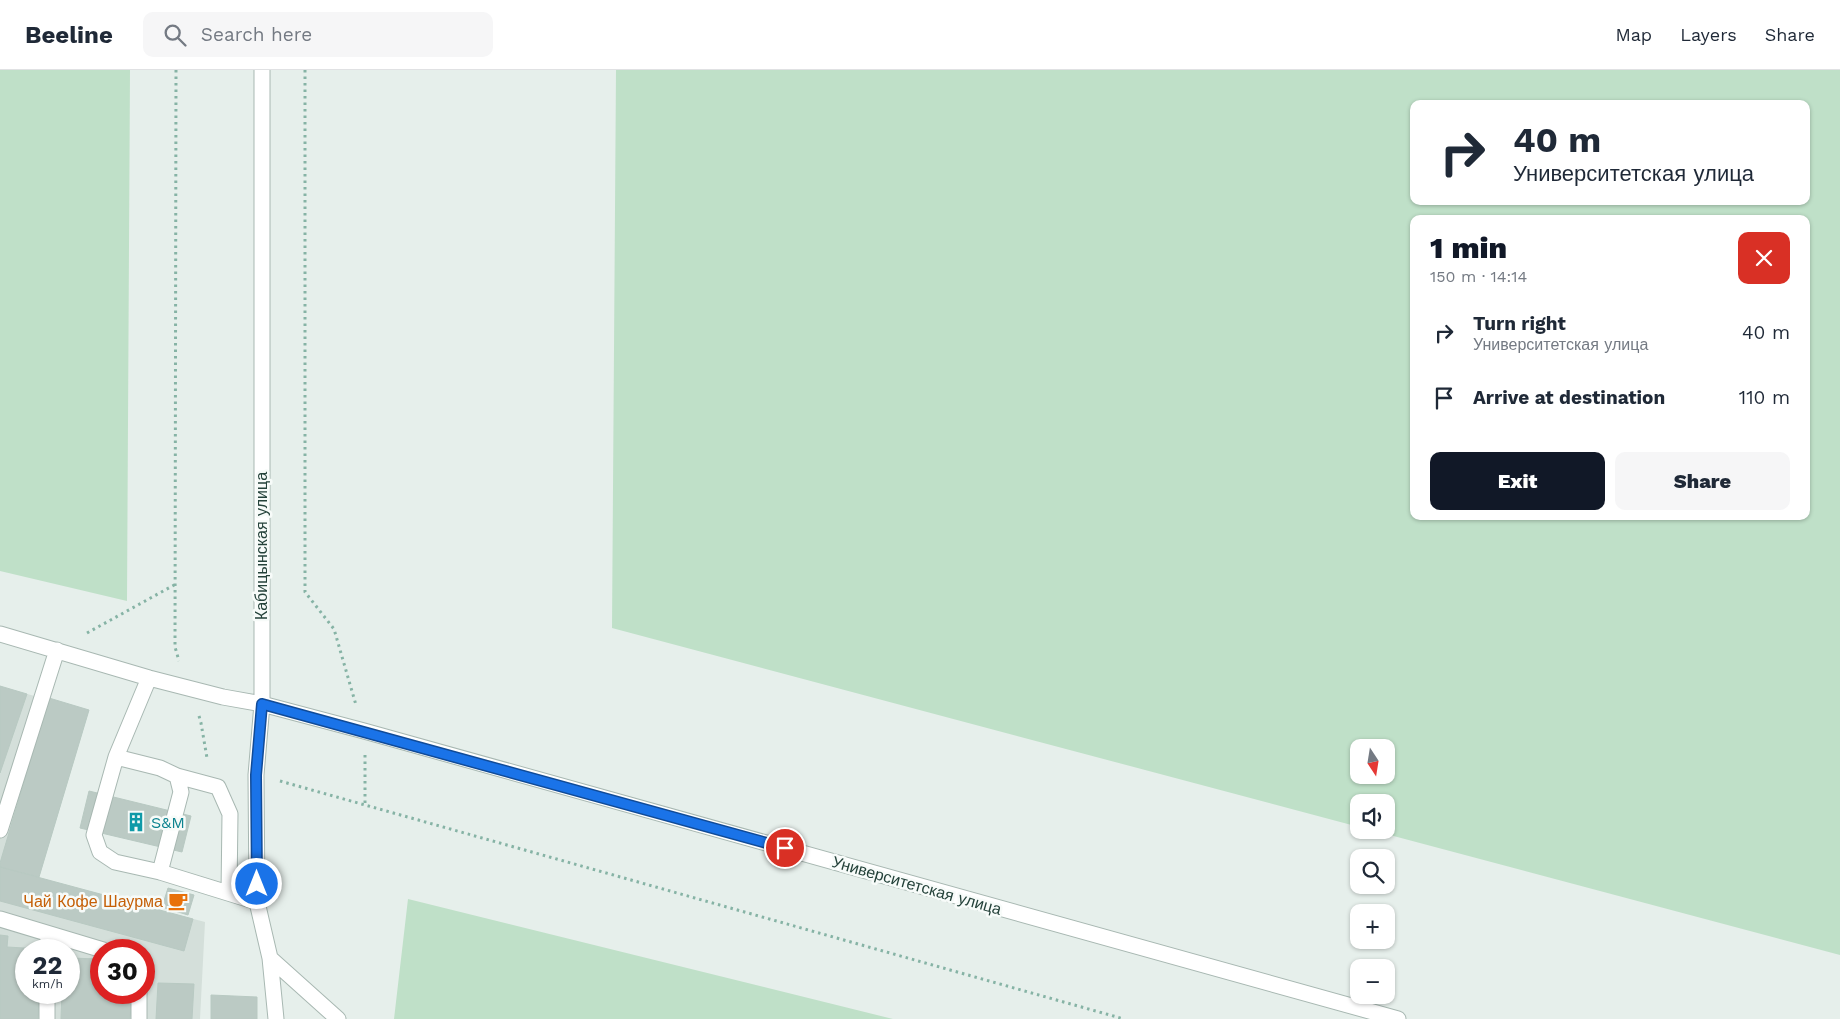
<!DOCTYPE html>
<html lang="en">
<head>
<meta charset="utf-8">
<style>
	:root { --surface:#fff; --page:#f6f6f7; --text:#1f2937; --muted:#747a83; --line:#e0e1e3; --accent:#111827 }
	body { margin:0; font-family:"Work Sans",sans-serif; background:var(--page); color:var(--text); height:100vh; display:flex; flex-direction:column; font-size:19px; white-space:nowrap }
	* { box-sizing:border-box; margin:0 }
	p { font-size:16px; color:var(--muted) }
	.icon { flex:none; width:28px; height:28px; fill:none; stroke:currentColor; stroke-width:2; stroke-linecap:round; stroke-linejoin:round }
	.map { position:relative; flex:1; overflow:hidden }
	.panel { position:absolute; left:1410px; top:145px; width:400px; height:305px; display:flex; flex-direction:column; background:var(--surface); border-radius:10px; box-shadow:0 1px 4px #0004 }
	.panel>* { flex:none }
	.hud { position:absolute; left:1410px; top:30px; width:400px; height:105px; border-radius:10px; box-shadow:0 1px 4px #0004; background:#fff; color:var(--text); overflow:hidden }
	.needle { width:32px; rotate:168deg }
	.controls { position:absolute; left:1350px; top:669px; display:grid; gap:10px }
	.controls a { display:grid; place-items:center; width:45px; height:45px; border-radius:10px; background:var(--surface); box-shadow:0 1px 4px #0004; font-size:25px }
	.speed { position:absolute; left:15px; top:869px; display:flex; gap:10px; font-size:25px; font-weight:700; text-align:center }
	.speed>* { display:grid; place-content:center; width:65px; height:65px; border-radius:50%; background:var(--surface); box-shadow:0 1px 4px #0004; line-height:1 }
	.speed small { font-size:12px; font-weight:400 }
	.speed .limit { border:8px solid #d22; background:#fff; color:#111 }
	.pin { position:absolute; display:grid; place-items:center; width:42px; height:42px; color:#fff; margin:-21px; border:2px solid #fff; border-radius:50%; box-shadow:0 1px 5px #0007 }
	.me { position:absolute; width:55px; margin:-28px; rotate:0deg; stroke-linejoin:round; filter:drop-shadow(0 0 4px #0008) }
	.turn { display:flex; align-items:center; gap:18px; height:105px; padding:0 20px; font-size:22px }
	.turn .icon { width:65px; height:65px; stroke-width:2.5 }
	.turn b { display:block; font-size:35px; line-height:42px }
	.round { display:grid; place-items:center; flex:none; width:52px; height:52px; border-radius:10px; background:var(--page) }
	.summary { display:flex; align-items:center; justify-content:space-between; height:85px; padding:0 20px }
	h1 { font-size:30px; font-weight:800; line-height:38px; color:var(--accent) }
	.cta { display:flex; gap:10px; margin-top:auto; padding:10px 20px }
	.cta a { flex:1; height:58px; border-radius:10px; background:var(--accent); color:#fff; font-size:20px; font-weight:800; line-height:58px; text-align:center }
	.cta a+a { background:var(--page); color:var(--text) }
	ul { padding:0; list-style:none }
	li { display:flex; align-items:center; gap:15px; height:65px; padding:0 20px }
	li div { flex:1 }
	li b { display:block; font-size:19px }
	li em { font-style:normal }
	header { display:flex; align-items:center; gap:30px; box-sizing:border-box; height:70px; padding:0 25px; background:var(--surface); border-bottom:1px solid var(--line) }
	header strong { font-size:24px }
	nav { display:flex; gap:28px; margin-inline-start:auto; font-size:18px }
	.search { width:350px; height:45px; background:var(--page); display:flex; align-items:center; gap:12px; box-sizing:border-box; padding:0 18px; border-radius:10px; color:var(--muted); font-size:19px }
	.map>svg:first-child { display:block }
	.built { fill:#d4dfda; fill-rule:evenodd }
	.green { fill:#bfe0c8; fill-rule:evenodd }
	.building { fill:#bbcac4; stroke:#b8c9c2 }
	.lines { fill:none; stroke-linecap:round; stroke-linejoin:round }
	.minor-casing { stroke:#a8b8b2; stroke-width:17 }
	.path { stroke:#86b3a5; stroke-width:3; stroke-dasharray:2.5 4; stroke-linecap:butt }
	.minor { stroke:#fff; stroke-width:15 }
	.route-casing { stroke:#114b97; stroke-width:12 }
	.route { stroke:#1a73e8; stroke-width:9 }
	.labels { text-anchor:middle; stroke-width:5; stroke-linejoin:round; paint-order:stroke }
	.street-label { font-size:16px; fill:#24423a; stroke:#f7fbf9 }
	.culture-label { font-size:16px; fill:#0d838f; stroke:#f7fbf9; text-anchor:start }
	.food-label { font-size:16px; fill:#c56008; stroke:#f7fbf9; text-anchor:end }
</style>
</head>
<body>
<header>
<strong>Beeline</strong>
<div class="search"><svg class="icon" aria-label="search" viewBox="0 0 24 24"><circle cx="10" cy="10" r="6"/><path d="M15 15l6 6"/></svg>Search here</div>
<nav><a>Map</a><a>Layers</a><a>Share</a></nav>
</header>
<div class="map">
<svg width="1840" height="949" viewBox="0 0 1840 949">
	<rect width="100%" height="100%" fill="#e6efeb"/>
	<path class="built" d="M0 617 89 640 39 808 205 852 200 949H0ZM26 880H69V922H26ZM101 880H144V922H101Z"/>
	<path class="green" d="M0 0H130L127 531 0 501Z
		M616 0H1840V885L1371 760H1386V732H1359V757L612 558ZM1414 34H1806V131H1414ZM1414 149H1806V446H1414ZM1359 678H1386V705H1359Z
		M408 829 893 949H394Z"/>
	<path class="building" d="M0 616 27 624 0 703Z
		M49 628 89 640 39 807 0 797V793Z
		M89 721 191 746 182 782 80 758Z
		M0 797 193 849 184 881 0 831Z
		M168 818 194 825 188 845 162 837Z
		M0 865 8 866 7 877 41 879 26 880V922H39L38 949H0Z
		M69 888 99 889V901H101V922H132L130 949H61L62 922H69Z
		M158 913 194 914 192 949H156Z
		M211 925 257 927V949H211Z"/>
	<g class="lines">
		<defs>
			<path id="minor" d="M262 0V634L256 705 257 832 270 888 276 949
				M0 564 149 608 223 627 262 634 364 661 1398 949
				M149 608 116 687 94 765 100 782 115 792 160 802 257 832
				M116 687 160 698 177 706 181 722 160 802
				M177 706 218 717 230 744 229 823
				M0 760 57 580
				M0 849 103 880
				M48 880V864
				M270 888 338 949
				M47 949V922
				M139 949V922"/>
		</defs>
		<use href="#minor" class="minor-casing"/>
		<path class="path" d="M176 0 175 577 179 591
			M305 0V522L334 559 356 635
			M87 563 176 514
			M199 646 201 653 207 688
			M365 685V734
			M280 711 1124 949"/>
		<use href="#minor" class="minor"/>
	</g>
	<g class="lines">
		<defs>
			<path id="route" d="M257 814 256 705 262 634 785 778"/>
		</defs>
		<use href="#route" class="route-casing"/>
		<use href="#route" class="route"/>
	</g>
	<defs>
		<symbol id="building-bare" viewBox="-9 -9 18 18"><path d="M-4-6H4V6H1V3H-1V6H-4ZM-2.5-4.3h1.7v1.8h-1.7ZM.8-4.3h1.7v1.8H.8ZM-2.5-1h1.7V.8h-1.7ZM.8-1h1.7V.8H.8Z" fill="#0f9aa8" stroke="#f7fbf9" stroke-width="2.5" paint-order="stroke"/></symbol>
		<symbol id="cafe-bare" viewBox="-9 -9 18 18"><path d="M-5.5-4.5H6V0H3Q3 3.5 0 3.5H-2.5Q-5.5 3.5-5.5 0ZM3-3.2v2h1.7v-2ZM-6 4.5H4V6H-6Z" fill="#e8710a" stroke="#f7fbf9" stroke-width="2.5" paint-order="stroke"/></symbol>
	</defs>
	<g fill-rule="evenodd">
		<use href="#building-bare" x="122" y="738" width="28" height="28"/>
		<use href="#cafe-bare" x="164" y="817" width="28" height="28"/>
	</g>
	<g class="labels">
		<g class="street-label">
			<text transform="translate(261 476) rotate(-90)" y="6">Кабицынская улица</text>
			<text transform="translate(917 815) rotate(16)" y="6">Университетская улица</text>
		</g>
		<g class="culture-label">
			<text x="151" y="758">S&amp;M</text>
		</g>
		<g class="food-label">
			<text x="163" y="837">Чай Кофе Шаурма</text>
		</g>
	</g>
</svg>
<div class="controls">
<a><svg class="needle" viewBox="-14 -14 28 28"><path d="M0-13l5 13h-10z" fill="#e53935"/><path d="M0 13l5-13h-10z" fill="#747a83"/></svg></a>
<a><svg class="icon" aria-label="sound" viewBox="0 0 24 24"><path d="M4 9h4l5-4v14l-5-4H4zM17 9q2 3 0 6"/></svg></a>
<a><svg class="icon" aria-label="search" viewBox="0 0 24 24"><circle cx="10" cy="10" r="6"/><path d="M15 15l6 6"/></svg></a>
<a>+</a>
<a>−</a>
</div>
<div class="speed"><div>22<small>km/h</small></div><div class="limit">30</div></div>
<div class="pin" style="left:785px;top:778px;background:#d93025"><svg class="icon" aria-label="arrive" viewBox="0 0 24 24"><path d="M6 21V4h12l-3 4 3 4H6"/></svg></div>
<svg class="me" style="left:257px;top:814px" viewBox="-20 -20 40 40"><circle r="17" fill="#1a73e8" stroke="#fff" stroke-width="3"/><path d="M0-11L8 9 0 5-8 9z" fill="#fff"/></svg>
<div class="hud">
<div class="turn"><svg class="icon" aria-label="right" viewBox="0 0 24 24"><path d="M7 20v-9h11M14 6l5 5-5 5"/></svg><div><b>40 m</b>Университетская улица</div></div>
</div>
<section class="panel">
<div class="summary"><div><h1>1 min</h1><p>150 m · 14:14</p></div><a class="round" style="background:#d93025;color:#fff"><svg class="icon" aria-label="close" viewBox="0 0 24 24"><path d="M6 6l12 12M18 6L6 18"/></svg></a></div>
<ul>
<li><svg class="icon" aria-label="right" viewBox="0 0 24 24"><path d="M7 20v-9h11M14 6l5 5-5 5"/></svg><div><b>Turn right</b><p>Университетская улица</p></div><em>40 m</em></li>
<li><svg class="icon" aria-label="arrive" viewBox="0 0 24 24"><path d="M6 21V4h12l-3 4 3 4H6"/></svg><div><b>Arrive at destination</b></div><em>110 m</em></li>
</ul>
<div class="cta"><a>Exit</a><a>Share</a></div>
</section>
</div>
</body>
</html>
